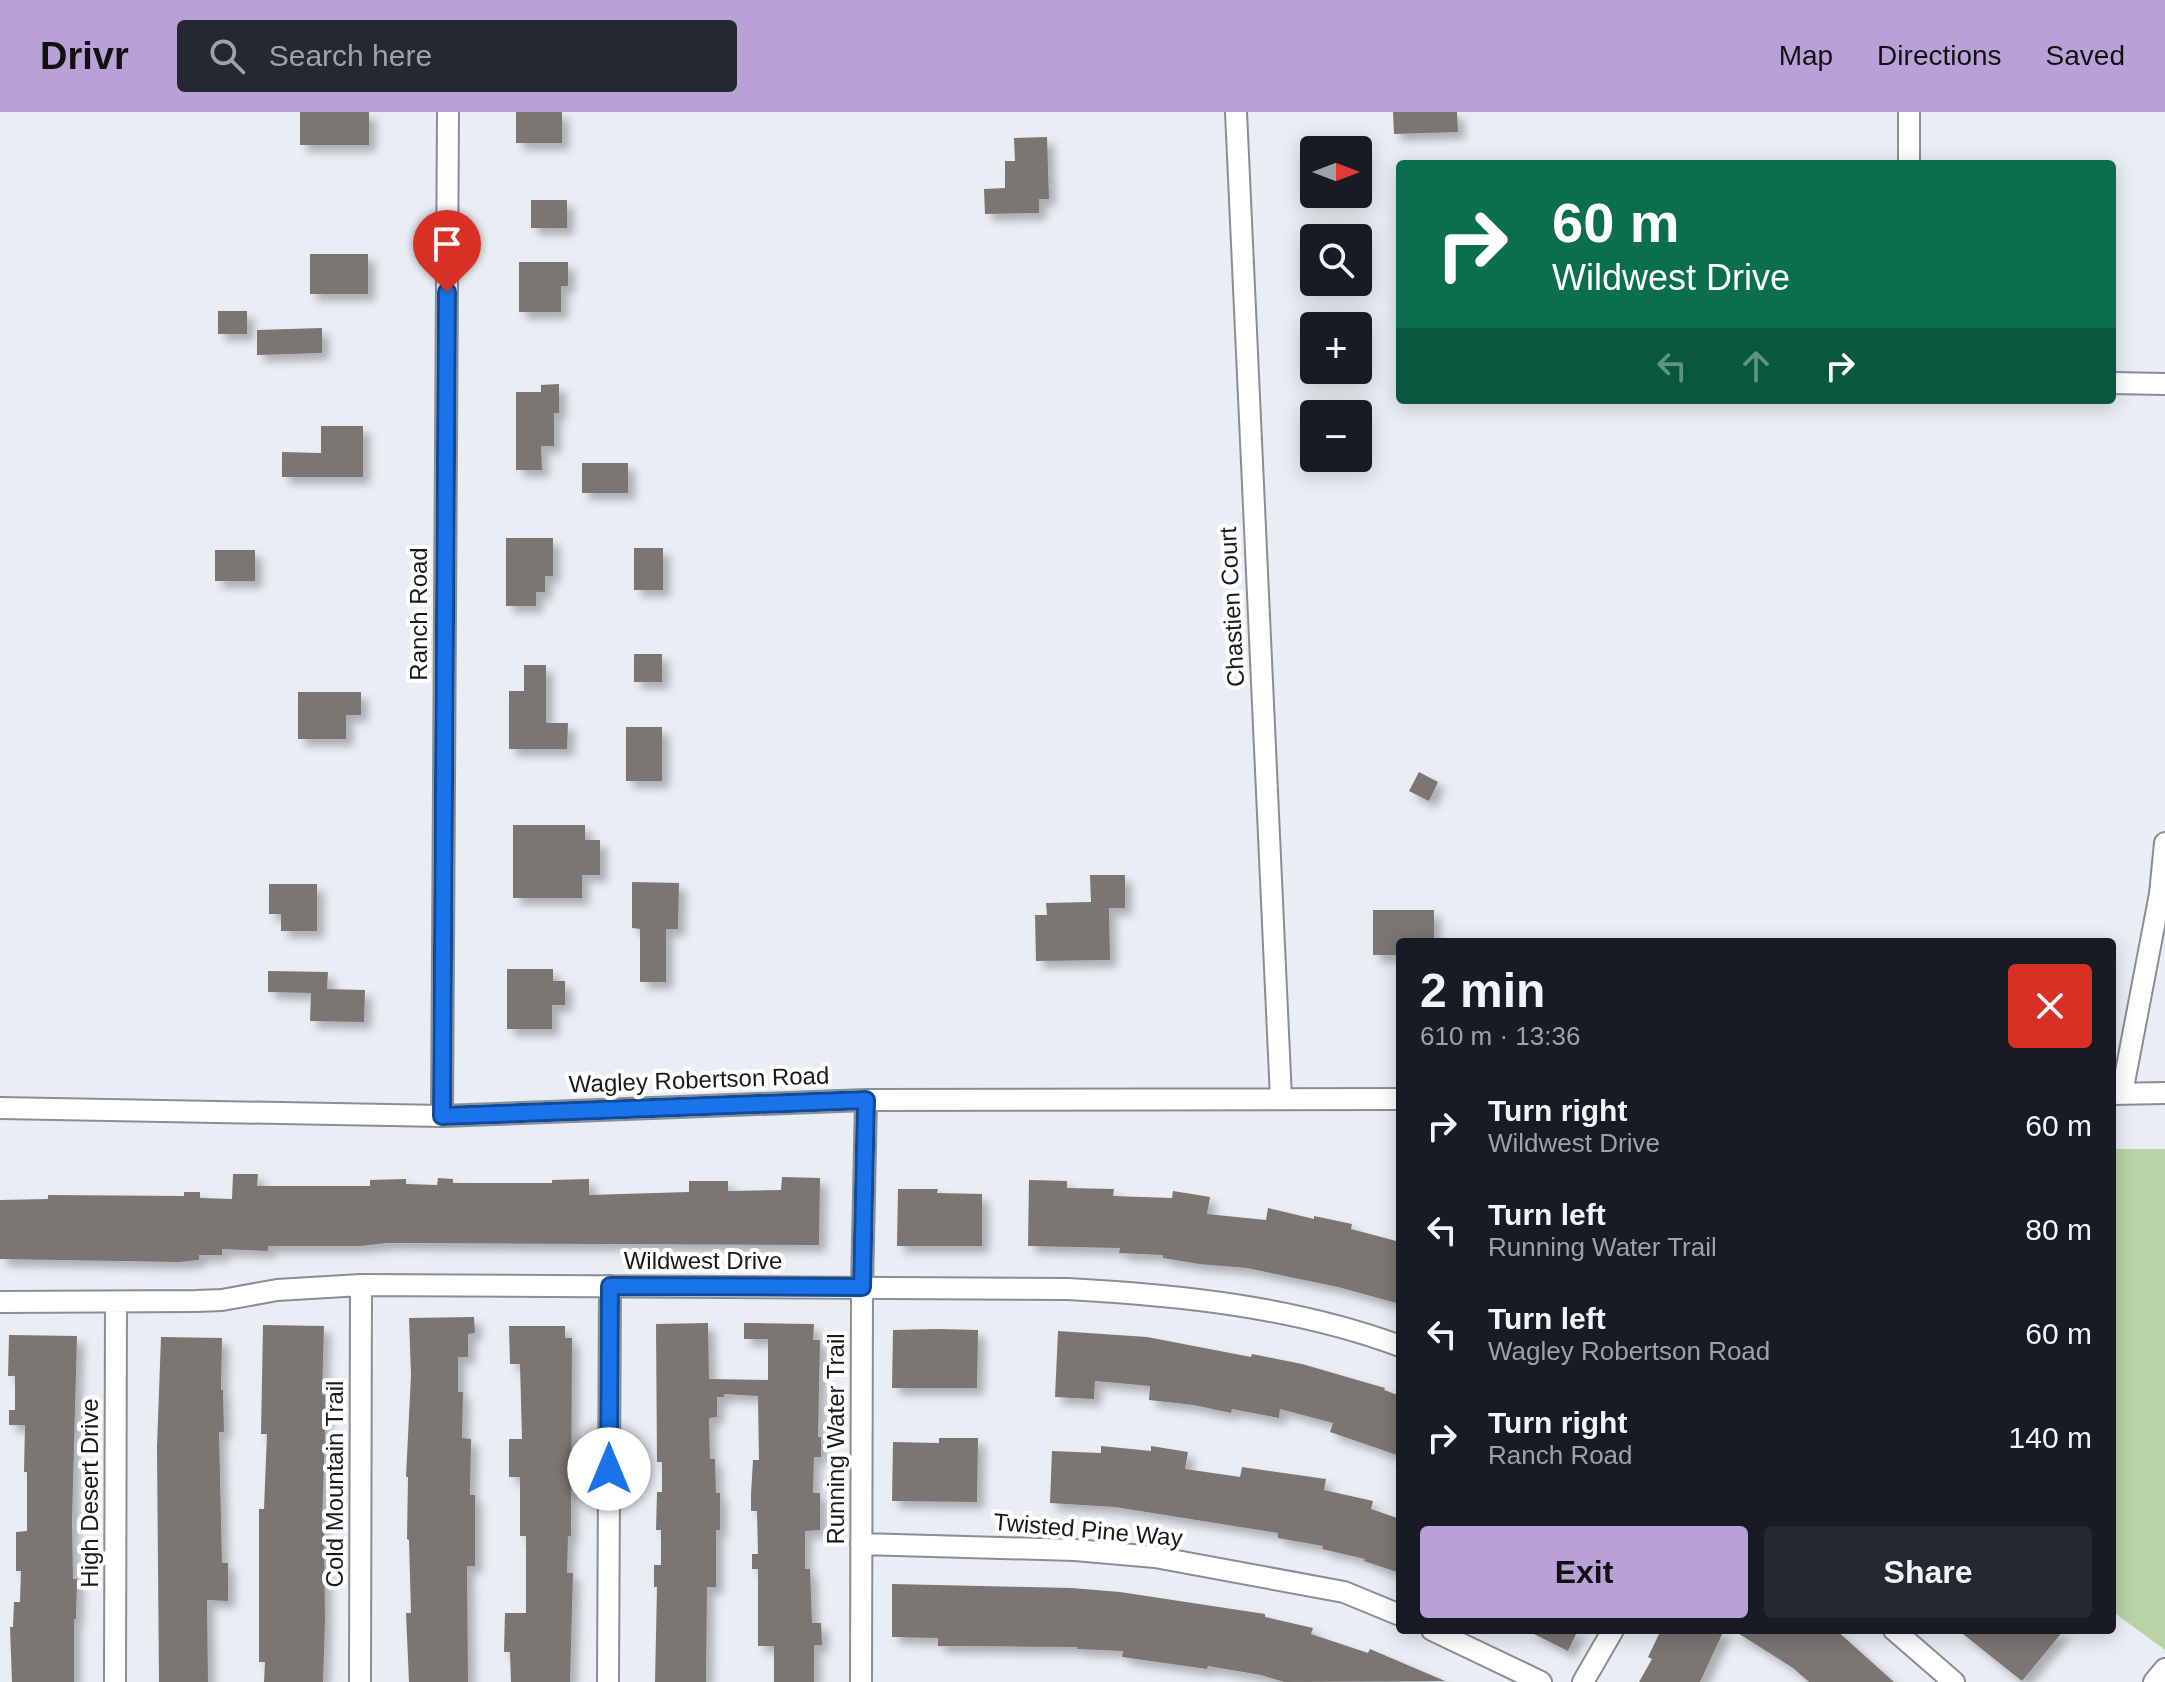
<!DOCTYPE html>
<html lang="en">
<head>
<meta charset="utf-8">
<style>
	:root { --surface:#171b24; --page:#242831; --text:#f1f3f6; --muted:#9ea1a6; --accent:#b9a1d8 }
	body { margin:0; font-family:Arial,sans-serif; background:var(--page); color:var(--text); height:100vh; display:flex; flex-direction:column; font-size:30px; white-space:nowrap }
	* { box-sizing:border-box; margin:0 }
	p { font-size:26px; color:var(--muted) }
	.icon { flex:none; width:44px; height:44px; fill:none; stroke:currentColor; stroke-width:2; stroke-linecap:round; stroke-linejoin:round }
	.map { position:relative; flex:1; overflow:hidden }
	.panel { position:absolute; left:1396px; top:826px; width:720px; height:696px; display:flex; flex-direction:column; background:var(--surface); border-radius:8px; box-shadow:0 4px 20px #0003 }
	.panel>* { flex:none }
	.banner { position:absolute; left:1396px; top:48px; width:720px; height:244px; border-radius:8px; box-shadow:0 4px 20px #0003; background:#0b6e4f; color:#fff; overflow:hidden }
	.needle { width:52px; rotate:90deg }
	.controls { position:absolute; left:1300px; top:24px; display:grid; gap:16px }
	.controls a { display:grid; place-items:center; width:72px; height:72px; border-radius:8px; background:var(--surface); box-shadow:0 4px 20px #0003; font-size:40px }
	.pin { position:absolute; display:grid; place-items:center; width:68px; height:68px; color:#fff; margin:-82px -34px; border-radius:50% 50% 50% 0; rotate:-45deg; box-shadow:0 0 8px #0007 }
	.pin .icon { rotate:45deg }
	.me { position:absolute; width:88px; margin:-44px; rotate:0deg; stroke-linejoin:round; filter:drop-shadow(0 0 6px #0008) }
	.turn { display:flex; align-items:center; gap:28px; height:168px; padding:0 24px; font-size:36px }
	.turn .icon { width:104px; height:104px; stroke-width:2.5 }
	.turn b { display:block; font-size:56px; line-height:68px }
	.lanes { display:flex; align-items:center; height:76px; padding:0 24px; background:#0003; justify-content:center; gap:40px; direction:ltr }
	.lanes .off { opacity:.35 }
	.round { display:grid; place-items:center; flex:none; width:84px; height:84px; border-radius:8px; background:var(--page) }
	.summary { display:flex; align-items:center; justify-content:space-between; height:136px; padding:0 24px }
	h1 { font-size:48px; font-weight:700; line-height:60px }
	.button { display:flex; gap:16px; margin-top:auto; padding:16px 24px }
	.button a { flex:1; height:92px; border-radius:8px; background:var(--accent); color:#111; font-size:32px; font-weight:700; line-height:92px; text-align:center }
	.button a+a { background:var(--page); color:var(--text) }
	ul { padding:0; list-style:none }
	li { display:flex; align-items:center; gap:24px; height:104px; padding:0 24px }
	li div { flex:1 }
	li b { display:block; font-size:30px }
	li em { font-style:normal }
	header { display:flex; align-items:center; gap:48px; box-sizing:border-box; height:112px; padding:0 40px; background:var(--accent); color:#111 }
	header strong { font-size:38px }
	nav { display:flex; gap:44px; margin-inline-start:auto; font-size:28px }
	.search { width:560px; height:72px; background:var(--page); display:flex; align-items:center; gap:20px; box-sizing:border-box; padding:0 28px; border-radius:8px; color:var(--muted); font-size:30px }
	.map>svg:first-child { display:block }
	.green { fill:#b9d2a6 }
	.building { fill:#7c7672; filter:url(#shadow) }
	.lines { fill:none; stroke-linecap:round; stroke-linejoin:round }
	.minor-casing { stroke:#898e93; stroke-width:24 }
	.minor { stroke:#fff; stroke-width:20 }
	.route-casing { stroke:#114b97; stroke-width:20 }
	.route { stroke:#1a73e8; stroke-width:14 }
	.labels { text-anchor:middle; stroke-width:8; stroke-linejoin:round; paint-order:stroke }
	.street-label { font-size:24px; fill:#17191b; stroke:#fff }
</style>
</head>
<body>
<header>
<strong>Drivr</strong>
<div class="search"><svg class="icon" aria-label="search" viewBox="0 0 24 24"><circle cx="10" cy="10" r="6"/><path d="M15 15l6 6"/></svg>Search here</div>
<nav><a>Map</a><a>Directions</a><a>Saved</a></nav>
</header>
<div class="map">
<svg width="2165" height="1570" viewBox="0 0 2165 1570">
	<defs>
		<filter id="shadow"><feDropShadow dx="7" dy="7" stdDeviation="4" flood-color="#0004"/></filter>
	</defs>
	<rect width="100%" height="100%" fill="#e9eef4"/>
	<path class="green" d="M2112 1037H2165V1538L2112 1499Z"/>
	<path class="building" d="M300 0H369V33H300Z
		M516 0H562V31H516Z
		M1393 0H1457L1458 20 1394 22Z
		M1047 25 1049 87H1039V101L985 102 984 77 1005 76V49H1015L1014 26Z
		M531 88H567V116H531Z
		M310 142H368V182H310Z
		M519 150H568V174H561V200H519Z
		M218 199H247V222H218Z
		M322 216V241L257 243V218Z
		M559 272V301H554V334H541L542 358H516V280H541V273Z
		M321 314H363V365H282V340L321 341Z
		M582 351H628V381H582Z
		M506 426H553V464H545V480H536V494H506Z
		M634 436H663V478H634Z
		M215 438H255V469H215Z
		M634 542H662V570H634Z
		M524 553H546V611H568L567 637H509V579H524Z
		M298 580H361V603H346V627H298Z
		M626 615H662V669H626Z
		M1419 660 1438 670 1429 689 1409 679Z
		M513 713H585V728H600V763H582V786H513Z
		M1090 763H1125V796H1109L1110 848 1036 849 1035 803H1047L1046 791 1091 790Z
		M632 770 679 771 678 817H666V870H640V817L632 816Z
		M269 772H317V819H281V802H269Z
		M1373 798H1434V830H1400V843H1373Z
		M507 857H553V869H565V893H552V917H507Z
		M268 859 328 860 327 877 365 878 364 910 310 909 311 881 268 880Z
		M233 1062H258L257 1074H370V1068L406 1067V1072L437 1073 438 1066 453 1067V1071H552V1068L589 1067V1083L689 1080V1069H728V1079L781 1078 782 1065 820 1066 819 1133 387 1131 360 1134H268V1139L222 1137V1143H199V1148L179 1150 0 1147V1088L48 1087V1083L184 1084V1080H200V1086L232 1087Z
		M1029 1068 1067 1069V1076L1114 1077 1113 1084 1172 1086 1173 1079 1210 1085 1207 1102 1266 1108 1268 1096 1314 1107V1104L1352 1112 1351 1117 1400 1130V1192L1338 1175 1247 1156 1199 1152 1163 1146V1143L1119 1141 1120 1136 1028 1134Z
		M898 1077H938L937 1081 982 1082V1134H897Z
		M474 1205 475 1221 468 1222V1245H458V1280H463L462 1326 471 1327 470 1383H475V1454H467L468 1570H409L406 1501H411L409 1428 407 1427 408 1365H406L411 1263 409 1206Z
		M708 1211 709 1267 768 1268V1227H744V1211L814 1212 813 1228H820L818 1325H821V1345H814L813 1381H820V1418L805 1419V1457H810L812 1511H821L822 1533H814V1570H774V1534H758V1457H752V1442H758L757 1399H751V1382L753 1348H759L758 1284 724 1282V1285H717V1305L709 1306 710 1347H715L716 1381H720V1418H716V1475H707L706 1570H655L657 1475H654V1453H661V1418H656L657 1380H662V1350H657L656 1212Z
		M263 1213 324 1214 322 1283H325V1322L322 1415H324L325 1510 323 1570H264L265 1550H259V1397H264L267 1322H261Z
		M509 1214H565V1226H572L571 1424H568L567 1461H573L570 1570H511L510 1540H504L505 1501H526V1424H520V1365H509V1327H522L520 1252H510Z
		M939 1217 978 1218 977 1276H892L893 1218Z
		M1058 1219 1147 1225 1251 1245 1252 1242 1302 1252 1385 1276 1384 1278 1400 1284V1344L1330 1320 1333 1311 1280 1297 1279 1306 1232 1297 1231 1301 1194 1293 1149 1288 1150 1274 1095 1269 1094 1287 1055 1285Z
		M9 1223 77 1224 72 1409 73 1467H77L76 1507H74V1570H12L10 1515H13L14 1490H20L21 1459H16V1420L27 1419V1360H24L25 1313H9V1298H15V1264H8Z
		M161 1225 222 1226 221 1278H223L224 1320H219L222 1451H228V1489L207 1488 208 1570H159L157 1335Z
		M939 1326H978L977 1390 892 1389 893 1330 939 1331Z
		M1101 1334 1151 1339V1334L1188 1340 1185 1357 1240 1365 1242 1355 1326 1367 1324 1378 1373 1389 1371 1397 1400 1407V1461L1364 1449 1365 1447 1322 1437 1323 1434 1278 1426V1421L1115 1395 1050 1391 1052 1339 1101 1341Z
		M892 1472 1071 1476 1120 1480 1265 1502V1505L1313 1516 1311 1522 1368 1541 1370 1537 1445 1569 1284 1570 1261 1563 1208 1554 1207 1557 1122 1545 1123 1539 1077 1537V1535L938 1534V1526L892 1525Z
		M1526 1518H1578L1568 1539Z
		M1661 1518H1724L1700 1570H1639L1652 1547 1648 1545Z
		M1733 1518H1836L1894 1570H1809L1793 1556Z
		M1958 1518H2064L2022 1569Z"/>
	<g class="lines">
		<defs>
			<path id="minor" d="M1236 0 1281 987
				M1909 52V0
				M2112 271 2165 272
				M2122 981 2160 782 2165 731
				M2112 982 2165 981
				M0 996 442 1004 866 988 1400 987
				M442 1004 448 0
				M0 1190 196 1189 222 1188 277 1178 361 1173 1068 1177C1179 1183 1295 1195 1400 1234
				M861 1432 1075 1438 1155 1445 1344 1480 1400 1503
				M1432 1518 1541 1570
				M1894 1518 1954 1570
				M115 1570 116 1191
				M360 1570 361 1173
				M608 1570 610 1174
				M861 1570 862 1175 866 988
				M1583 1570 1613 1518
				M2154 1570 2165 1557"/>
		</defs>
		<use href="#minor" class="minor-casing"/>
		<use href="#minor" class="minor"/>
	</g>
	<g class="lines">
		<defs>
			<path id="route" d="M447 180 442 1004 866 988 862 1175 610 1174 609 1357"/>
		</defs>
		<use href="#route" class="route-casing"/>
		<use href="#route" class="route"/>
	</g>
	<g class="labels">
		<g class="street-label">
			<text transform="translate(1232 495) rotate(-93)" y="8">Chastien Court</text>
			<text transform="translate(419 502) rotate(-90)" y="8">Ranch Road</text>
			<text transform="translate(699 968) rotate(-2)" y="8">Wagley Robertson Road</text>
			<text x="703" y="1157">Wildwest Drive</text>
			<text transform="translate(836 1327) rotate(-90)" y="8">Running Water Trail</text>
			<text transform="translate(335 1372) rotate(-90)" y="8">Cold Mountain Trail</text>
			<text transform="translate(90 1381) rotate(-90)" y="8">High Desert Drive</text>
			<text transform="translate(1088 1418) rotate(5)" y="8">Twisted Pine Way</text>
		</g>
	</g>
</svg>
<div class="controls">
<a><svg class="needle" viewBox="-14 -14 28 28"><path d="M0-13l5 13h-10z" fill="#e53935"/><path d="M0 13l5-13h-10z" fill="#9ea1a6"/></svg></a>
<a><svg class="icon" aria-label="search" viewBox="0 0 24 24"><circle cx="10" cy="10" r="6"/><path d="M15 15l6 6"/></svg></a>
<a>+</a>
<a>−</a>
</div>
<div class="pin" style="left:447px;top:180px;background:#d93025"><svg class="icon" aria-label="arrive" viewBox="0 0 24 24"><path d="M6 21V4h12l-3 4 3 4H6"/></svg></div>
<svg class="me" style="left:609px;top:1357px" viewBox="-20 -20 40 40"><circle r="19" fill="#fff"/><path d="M0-13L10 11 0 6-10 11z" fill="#1a73e8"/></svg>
<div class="banner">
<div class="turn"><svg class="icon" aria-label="right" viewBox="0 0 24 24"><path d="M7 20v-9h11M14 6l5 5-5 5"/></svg><div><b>60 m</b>Wildwest Drive</div></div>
<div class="lanes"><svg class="icon off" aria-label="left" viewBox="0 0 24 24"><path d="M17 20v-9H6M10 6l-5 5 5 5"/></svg><svg class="icon off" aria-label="ahead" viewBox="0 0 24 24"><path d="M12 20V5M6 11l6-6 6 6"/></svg><svg class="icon" aria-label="right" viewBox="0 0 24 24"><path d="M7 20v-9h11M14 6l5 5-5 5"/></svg></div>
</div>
<section class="panel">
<div class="summary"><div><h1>2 min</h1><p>610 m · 13:36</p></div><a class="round" style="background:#d93025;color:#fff"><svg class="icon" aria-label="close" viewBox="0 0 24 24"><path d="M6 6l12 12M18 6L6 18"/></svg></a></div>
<ul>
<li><svg class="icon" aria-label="right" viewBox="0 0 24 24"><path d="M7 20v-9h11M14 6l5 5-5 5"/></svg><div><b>Turn right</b><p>Wildwest Drive</p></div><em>60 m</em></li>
<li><svg class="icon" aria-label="left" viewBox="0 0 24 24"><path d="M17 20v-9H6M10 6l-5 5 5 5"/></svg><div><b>Turn left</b><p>Running Water Trail</p></div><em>80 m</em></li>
<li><svg class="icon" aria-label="left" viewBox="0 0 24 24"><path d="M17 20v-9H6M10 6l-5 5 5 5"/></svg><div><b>Turn left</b><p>Wagley Robertson Road</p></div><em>60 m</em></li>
<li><svg class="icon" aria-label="right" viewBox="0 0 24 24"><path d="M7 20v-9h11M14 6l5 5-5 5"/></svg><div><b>Turn right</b><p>Ranch Road</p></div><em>140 m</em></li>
</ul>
<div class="button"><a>Exit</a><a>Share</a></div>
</section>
</div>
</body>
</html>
